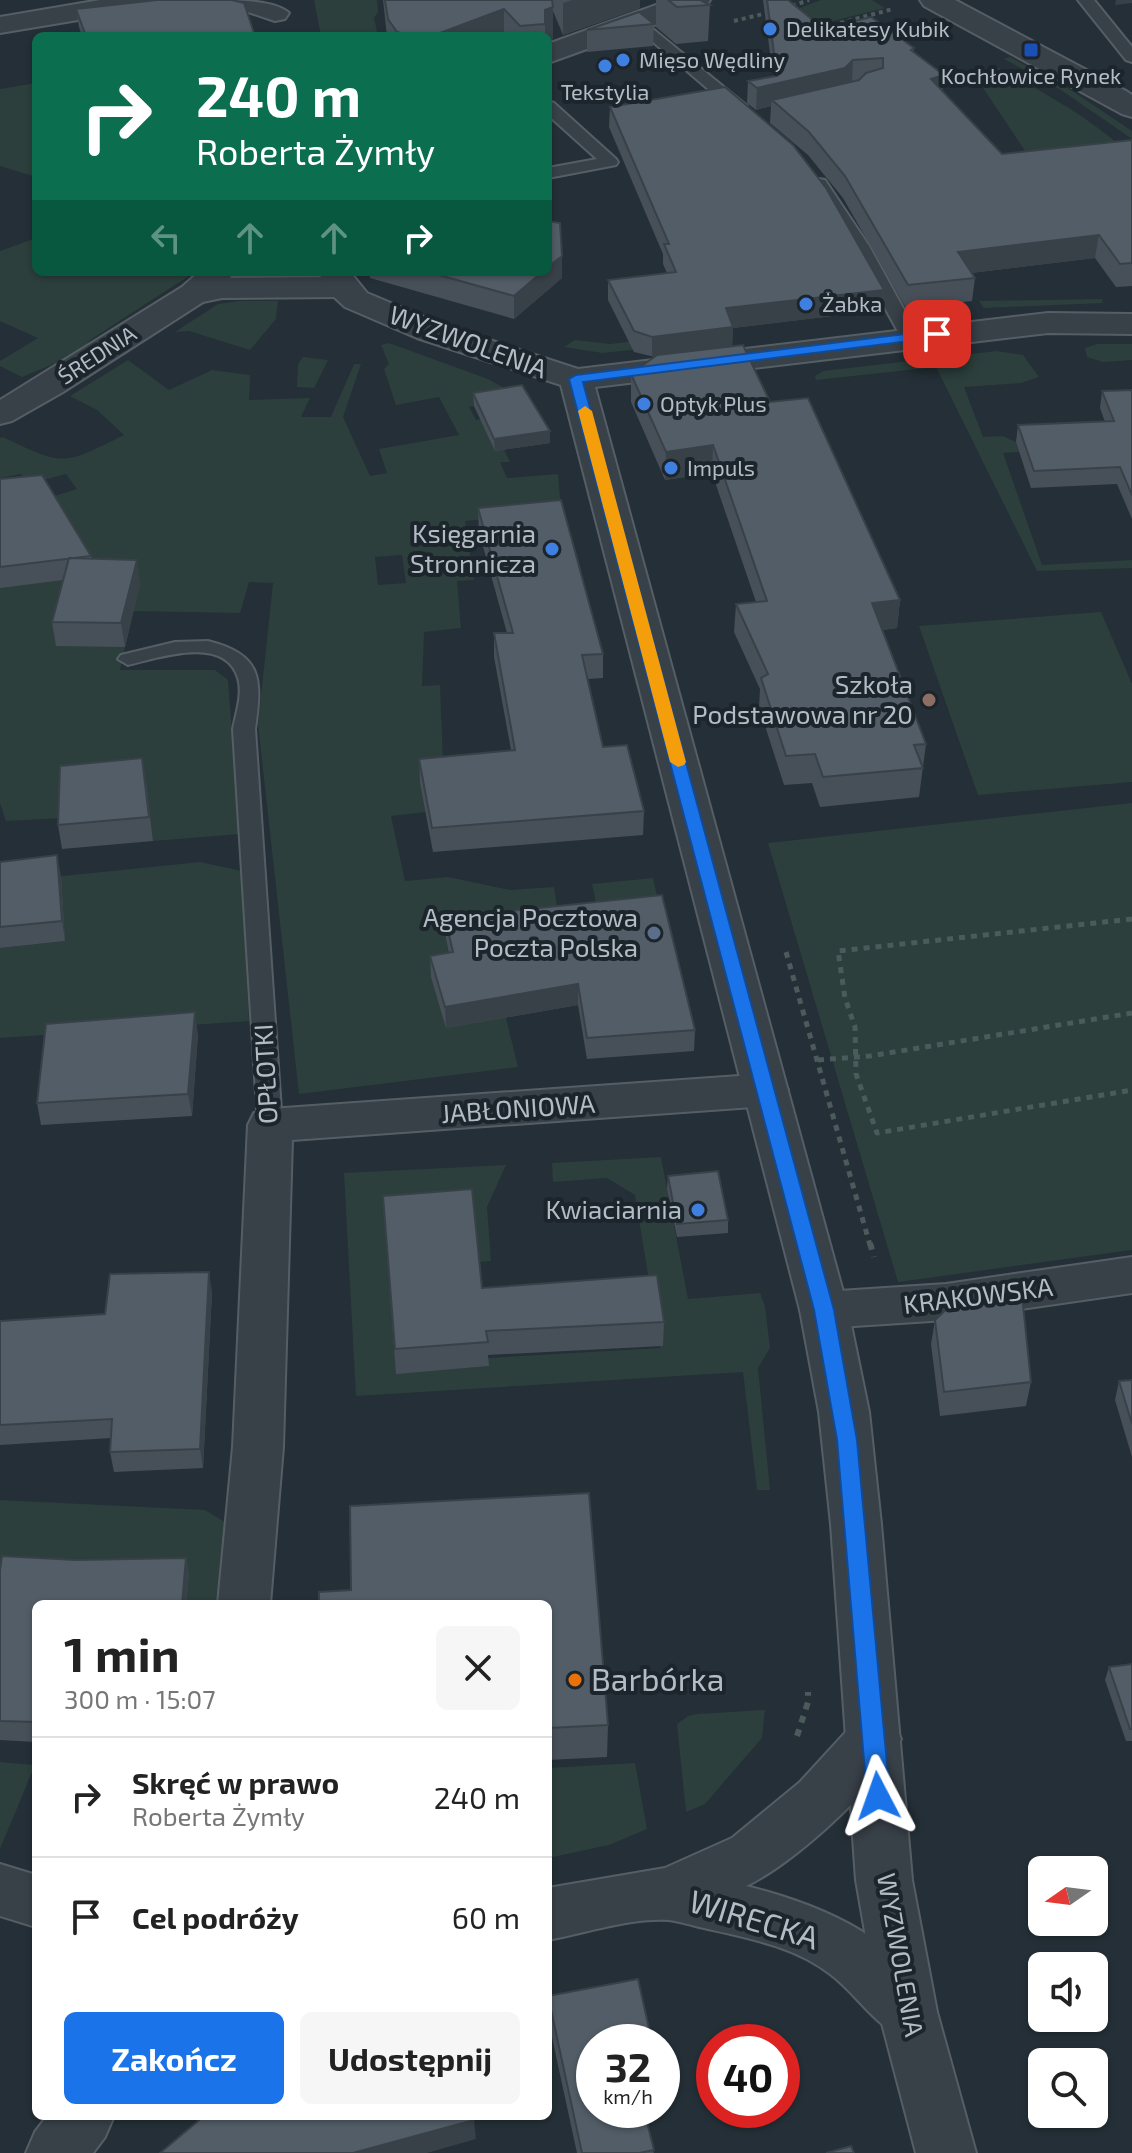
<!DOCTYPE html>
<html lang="pl">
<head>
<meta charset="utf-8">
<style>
	:root { --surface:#fff; --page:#f6f6f6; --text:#222; --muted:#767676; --line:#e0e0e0; --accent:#1a73e8 }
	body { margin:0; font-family:"Exo 2",sans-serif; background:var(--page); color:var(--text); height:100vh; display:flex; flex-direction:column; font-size:30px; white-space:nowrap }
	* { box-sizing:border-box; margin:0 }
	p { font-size:26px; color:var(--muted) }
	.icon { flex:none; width:44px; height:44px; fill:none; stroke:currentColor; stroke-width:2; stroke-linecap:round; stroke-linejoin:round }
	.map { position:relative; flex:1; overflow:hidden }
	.sheet { position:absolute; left:32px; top:1600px; width:520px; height:520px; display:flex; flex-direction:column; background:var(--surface); border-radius:12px; box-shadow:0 2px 6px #0004 }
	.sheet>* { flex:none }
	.guide { position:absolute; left:32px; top:32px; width:520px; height:244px; border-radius:12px; box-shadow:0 2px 6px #0004; background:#0b6e4f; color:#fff; overflow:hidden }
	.needle { width:52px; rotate:256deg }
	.buttons { position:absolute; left:1028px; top:1856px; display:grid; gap:16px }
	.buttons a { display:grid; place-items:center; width:80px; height:80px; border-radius:12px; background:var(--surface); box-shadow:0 2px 6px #0004; font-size:40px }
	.speed { position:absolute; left:576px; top:2024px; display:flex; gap:16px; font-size:40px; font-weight:700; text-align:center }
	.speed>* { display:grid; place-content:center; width:104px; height:104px; border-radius:50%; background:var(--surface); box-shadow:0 2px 6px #0004; line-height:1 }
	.speed small { font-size:20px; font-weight:400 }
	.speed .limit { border:12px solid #d22; background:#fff; color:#111 }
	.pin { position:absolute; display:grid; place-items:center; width:68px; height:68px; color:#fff; margin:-34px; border-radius:16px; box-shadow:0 4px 12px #0006 }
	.me { position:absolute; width:88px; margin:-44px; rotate:356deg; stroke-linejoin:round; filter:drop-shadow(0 0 6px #0008) }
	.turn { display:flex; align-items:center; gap:28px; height:168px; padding:0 32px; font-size:36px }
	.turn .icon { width:104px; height:104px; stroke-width:2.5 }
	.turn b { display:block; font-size:56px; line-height:68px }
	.lanes { display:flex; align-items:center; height:76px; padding:0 32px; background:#0003; justify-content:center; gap:40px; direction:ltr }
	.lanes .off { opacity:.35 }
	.round { display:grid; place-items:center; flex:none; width:84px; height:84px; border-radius:12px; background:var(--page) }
	.overview { display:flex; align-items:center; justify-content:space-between; height:136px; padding:0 32px }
	h1 { font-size:48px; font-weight:700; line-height:60px }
	.button { display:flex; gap:16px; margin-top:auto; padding:16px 32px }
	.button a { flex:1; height:92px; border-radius:12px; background:var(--accent); color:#fff; font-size:32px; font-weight:700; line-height:92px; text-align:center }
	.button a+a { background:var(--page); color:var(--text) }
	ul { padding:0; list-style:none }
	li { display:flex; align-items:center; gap:24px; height:120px; padding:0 32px; border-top:2px solid var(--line) }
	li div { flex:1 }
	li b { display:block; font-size:30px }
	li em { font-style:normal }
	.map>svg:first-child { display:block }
	.green { fill:#2c3f3c; fill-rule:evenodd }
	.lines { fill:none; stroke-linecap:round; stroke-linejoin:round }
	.service-casing { stroke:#565e65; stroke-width:4 }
	.minor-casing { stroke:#565e65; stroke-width:4 }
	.tertiary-casing { stroke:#565e65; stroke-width:4 }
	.path-far2 { stroke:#4b5b5b; stroke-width:4; stroke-dasharray:4 4; stroke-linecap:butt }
	.path-far1 { stroke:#4b5b5b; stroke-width:5; stroke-dasharray:6 6; stroke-linecap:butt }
	.path { stroke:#4b5b5b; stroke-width:6; stroke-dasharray:7 7; stroke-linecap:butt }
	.service { fill:#384048; fill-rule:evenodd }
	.minor { fill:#384048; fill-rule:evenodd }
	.tertiary { fill:#384048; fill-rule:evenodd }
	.wall { fill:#475059 }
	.shaded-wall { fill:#394148 }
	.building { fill:#525d67; stroke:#394148; stroke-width:2 }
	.route { fill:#1a73e8; stroke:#114b97; stroke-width:2 }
	.slow { fill:#f59e0b }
	.shop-dot { fill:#3f7fe0; stroke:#1d252c; stroke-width:3 }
	.transit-dot { fill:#1a4fb4; stroke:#1d252c; stroke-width:3 }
	.education-dot { fill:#8d6e63; stroke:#1d252c; stroke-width:3 }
	.service-dot { fill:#5c6f8a; stroke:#1d252c; stroke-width:3 }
	.food-dot { fill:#e8710a; stroke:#1d252c; stroke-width:3 }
	.labels { text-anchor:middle; stroke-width:8; stroke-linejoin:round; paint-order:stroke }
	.far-poi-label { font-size:22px; fill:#b3bbc4; stroke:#1d252c; text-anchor:start }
	.far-street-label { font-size:22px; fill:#b3bbc4; stroke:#1d252c }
	.street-label { font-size:26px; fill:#b3bbc4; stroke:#1d252c }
	.poi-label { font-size:26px; fill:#b3bbc4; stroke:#1d252c; text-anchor:end }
	.near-poi-label { font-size:32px; fill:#b3bbc4; stroke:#1d252c; text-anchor:start }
	.near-street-label { font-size:32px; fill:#b3bbc4; stroke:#1d252c }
</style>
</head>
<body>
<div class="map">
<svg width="1132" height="2153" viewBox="0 0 1132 2153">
	<rect width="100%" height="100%" fill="#242f37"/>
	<path class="green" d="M314 0H377L378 12 374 18 378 36H321Z
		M821 0H872L885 8 813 26 792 11Z
		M1010 57 1068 88 1132 131V139L1061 90 1004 59Z
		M997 67C1044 93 1093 118 1132 157L1040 173 973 73Z
		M36 83V177L0 166V89Z
		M36 238V272H195L90 340 75 355 22 377 0 366V361L38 338 0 321V251Z
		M1102 299 1103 303 984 308 979 301Z
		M239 301H278L276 319 250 350 189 331 175 332 218 304Z
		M695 334 692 344 602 353 564 347 575 340 610 344Z
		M389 343 488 379 522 398 469 407 476 420 488 418 510 462H500L507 478 558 474 561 511 465 521 474 580 457 581 461 628 424 632 422 686 440 685 443 764 419 767 426 812 391 816 405 881 448 877 510 890 554 887 560 927 446 940 450 956 506 1018 518 1067 299 1094 258 724 273 583 249 582 240 613 133 611 120 670H215L228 680 240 834 153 841 145 782 63 818 6 821 0 803V587L45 499 77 489 66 474 32 483 20 474 0 478V438L3 437C65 467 63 465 124 435L97 410 70 396 128 360 169 390 212 370 250 375 249 400 310 398 301 417H331L354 364H361L343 417 370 476 387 473 379 449 459 435 439 397 396 405 384 369 389 364 381 345ZM402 555 406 583 378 585 375 557Z
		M1097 344H1132V360L1103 362 1087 357 1085 348Z
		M997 351 1023 355 1039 377 1021 383 964 387 983 437 1003 436 1016 442 1019 452 1003 453 1042 565 1132 560V568L1037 571 936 367 816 380 815 376 823 371Z
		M303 357 328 360 314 388 297 387 298 364Z
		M1101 612 1132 684V782L978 795 919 626Z
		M1132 803V1250L898 1282 768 843Z
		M200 862 242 871 249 1021 0 1038V948L65 941 14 881Z
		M653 878 661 914 600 922 592 884Z
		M661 1157 688 1299 760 1293 765 1306 770 1348 758 1368 770 1490H757L743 1372 356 1396 344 1173 506 1165 487 1207 491 1261 478 1262 397 1373 488 1366V1358L660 1348 635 1195 607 1178 553 1182 552 1163Z
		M0 1500 205 1510 231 1526 222 1604H187L189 1578 81 1580 0 1613Z
		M765 1710 762 1738 705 1804 686 1812 677 1724 688 1716 697 1714Z
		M0 1762 35 1765 0 1849Z
		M635 1763 647 1829 609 1845 548 1858V1768Z"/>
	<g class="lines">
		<defs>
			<path id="service" d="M1078 0H1094L1132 47V62L1126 60Z
				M637 16 747 106V112H735L632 24 629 21Z
				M548 101 554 103 616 159 618 162 616 165 548 178V168L597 159 548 115Z
				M819 179 825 180 869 246 919 337 916 341H904L901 337 851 246 811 184Z
				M208 641C263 655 262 679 255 729L282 1125 279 1131 270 1134 261 1131 258 1125 233 729C236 713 243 694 238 678 225 634 157 658 128 665L118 659 121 655 175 642Z"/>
			<path id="minor" d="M670 0H710L706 6 548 63V44Z
				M199 272H234L230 278 342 277 353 280 358 287 353 294 342 297 222 298 203 302 63 392 12 421 0 424V400L182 287Z
				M766 1074 782 1079 788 1090 782 1101 766 1106 292 1140 283 1447 270 1604H218L233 1447 248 1125 254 1113 270 1109Z
				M1132 1257V1293L946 1320 824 1328 807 1323 800 1310 807 1297 824 1292 946 1284Z
				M874 1715 893 1722 901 1739C878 1787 795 1863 746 1886 819 1904 905 1939 937 2012L929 2032 908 2040C874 2026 858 1995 830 1974 794 1946 747 1938 704 1928 693 1926 680 1921 668 1920 629 1918 586 1933 548 1940V1888L665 1868 732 1838 800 1782 855 1722Z
				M0 1864 36 1875V1927L0 1916Z
				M47 2116H114L105 2137 93 2153H26L35 2132Z"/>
			<path id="tertiary" d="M100 0H192L188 6 178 8 114 14 0 33V17Z
				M212 0C234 0 275 0 289 13L285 19 275 21 245 11 216 6Z
				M920 0H955L1126 91 1132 95V117L1122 114 924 6Z
				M318 272H350L367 293 441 324 578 369 1048 313 1132 314V334L1048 333 595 387 848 1310 869 1412 881 1524 912 1880 937 2012 976 2153H916L879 2012 856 1880 831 1524 819 1412 800 1310 561 385 417 338 345 307 331 294Z"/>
		</defs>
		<use href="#service" class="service-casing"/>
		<use href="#minor" class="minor-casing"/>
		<use href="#tertiary" class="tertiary-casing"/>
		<path class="path-far2" d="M792 6 809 0
			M734 21 771 12
			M817 29 893 9"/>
		<path class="path-far1" d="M1132 919 838 951 845 998 855 1027 856 1074 877 1133 1132 1090
			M786 952 870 1245
			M818 1060 870 1056 1132 1013"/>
		<path class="path" d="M870 1243 874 1257
			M797 1736 808 1702V1692"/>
		<use href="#service" class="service"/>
		<use href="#minor" class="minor"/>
		<use href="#tertiary" class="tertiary"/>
	</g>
	<path class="wall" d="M383 0H640V8L563 35 553 11V39L548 41V36H387Z
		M656 0H700L710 5 708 41 676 44 656 27Z
		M763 0H788L824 29 914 48V52L944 75 942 91 1002 154 1132 140V286L1116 287 1095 258 971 273 975 278 972 301 906 308 843 198 808 155 770 123 771 106 756 110 747 103 748 81 773 76Z
		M76 9 255 36H82L79 27Z
		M654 24 653 46 587 52V30Z
		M610 107 884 290 882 310 733 328 732 346 900 600 897 628 882 630 926 744 919 797 820 807 812 783 784 785 759 707 760 689 734 632 736 604 756 602 712 473 665 480 631 402V374L655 357 634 352 608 300V280L667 273 663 264V254L609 127Z
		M369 272H548L562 278 514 319 370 278Z
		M1132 390V519L1117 484 1031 488 1016 442 1018 425 1105 422 1100 408 1102 391Z
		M473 393 550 431V443L495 451 474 406Z
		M0 479 91 556 92 559 140 584 125 647 56 646 52 622 63 580 0 588Z
		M478 508 603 654V678L588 679 603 747 644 811 643 835 433 852 420 783 419 759 511 750 494 657V633H507L479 532Z
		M146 782 153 841 62 849 58 825Z
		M0 862 61 876 65 941 0 948Z
		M445 918 695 1030 694 1051 587 1059 578 1005 446 1028 431 977 430 956 449 953 446 939Z
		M198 1034 192 1116 41 1125 37 1103Z
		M668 1176 728 1220V1233L677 1237 667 1189Z
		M383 1196 482 1288 664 1322 663 1346 488 1355 489 1366 396 1374Z
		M212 1292 203 1468 114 1472 110 1452 111 1438 0 1445V1321L105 1314Z
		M935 1320 1031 1382 1026 1406 940 1416 931 1344Z
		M1132 1380V1457L1115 1400 1119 1381Z
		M186 1558 189 1578 36 1604V1742L0 1740V1570L76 1560Z
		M548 1604 608 1725 607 1757 548 1760Z
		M1132 1664V1741H1126L1105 1680 1109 1667Z
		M548 1996 594 2042 654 2153H577L548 2019Z"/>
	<path class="shaded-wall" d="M572 0H640V8L563 35V3Z
		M1116 0H1132V3L1115 5Z
		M553 7V39L548 41V36H545V10Z
		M504 9V36H440V33Z
		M853 60 852 82 772 100 771 106 756 110 757 88Z
		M944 75 942 97 931 79Z
		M1099 235 1095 258 955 275 958 252Z
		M562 256V278L514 319V296L542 272H548V267Z
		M884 290 882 310 733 328 732 348 652 357V337L726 308Z
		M550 431V443L495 451 494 439Z
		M713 445 712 473 665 480 666 452Z
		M137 560 140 584 125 647 121 623Z
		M900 600 897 628 869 632 872 603Z
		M57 855 61 876 65 941 62 921Z
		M578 984V1005L446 1028 445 1007Z
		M195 1012 198 1034 192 1116 188 1094Z
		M209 1272 212 1292 203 1468 200 1449Z
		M186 1558 189 1578 187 1604H182Z
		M474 2120 476 2139 427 2153H353Z"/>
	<path class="building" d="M157 0H232L244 3 255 36H86L76 9Z
		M385 0H552L553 7 545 10V24L520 26 504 9 440 33 409 36 397 32 388 19Z
		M668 0H700L710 5 677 7Z
		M767 0H788L824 29 871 17 914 48 911 50 944 75 931 79 1002 154 1132 140V263L1120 264 1099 235 958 252 975 278 908 285 845 176 809 132 772 100 859 80 866 73 883 68V58L853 60 845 68 757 88 748 81 777 76Z
		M639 12 654 24 587 30Z
		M725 87 793 145 826 188 884 290 726 308 733 327 652 337 634 331 608 280 676 272 664 244H669L610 107Z
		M548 221 560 223 562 256 548 267Z
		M428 272H542L514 296Z
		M743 345 770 402 808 398 900 600 872 603 926 744 914 745 923 768 823 777 815 754 786 756 761 678 768 674 736 604 767 601 713 445 666 452 631 374 657 355Z
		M522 385 550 431 494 439 473 393Z
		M1132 390V495L1120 467 1034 471 1018 425 1114 421 1102 391Z
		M42 475 91 556 0 567V479Z
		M561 500 603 654 582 655 603 747 627 745 644 811 432 828 419 759 515 750 494 633H513L478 508Z
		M69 558 137 560 121 623 52 622Z
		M142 758 149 817 58 825 60 766Z
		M57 855 62 921 0 927V862Z
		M662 895 695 1030 587 1038 578 984 445 1007 430 956 453 952 445 918Z
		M195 1012 188 1094 37 1103 46 1024Z
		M718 1171 728 1220 677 1224 668 1176Z
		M472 1189 482 1288 657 1275 664 1322 486 1331 488 1342 395 1349 383 1196Z
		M209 1272 200 1449 110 1452 112 1419 0 1425V1321L105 1314 110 1274Z
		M1022 1295 1031 1382 944 1392 935 1320 954 1302Z
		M1132 1380V1424L1119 1381Z
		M589 1493 608 1725 548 1728V1604H319V1592L351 1590 350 1506Z
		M2 1556 76 1560 186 1558 182 1604H36V1728H35V1722L0 1721V1570Z
		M1132 1664V1729H1130L1109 1667Z
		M638 1979 652 2042H594V2110H644L654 2150 639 2153H582L548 1996Z
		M204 2116H473L474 2120 353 2153H160Z
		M851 2146 854 2153H826Z"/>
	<path class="route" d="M937 330 944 334 942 337 583 382 834 1310 857 1440 890 1796 886 1803 878 1806 870 1803 867 1796 837 1440 814 1310 569 379 576 375Z"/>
	<path class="slow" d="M585 406 592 411 686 762 684 765 678 767 670 762 578 411Z"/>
	<g class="shop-dot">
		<circle cx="770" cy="29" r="8"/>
		<circle cx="623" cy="60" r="8"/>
		<circle cx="605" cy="66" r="8"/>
		<circle cx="806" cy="304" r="8"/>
		<circle cx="644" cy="404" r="8"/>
		<circle cx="671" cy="468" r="8"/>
		<circle cx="552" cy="549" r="8"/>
		<circle cx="698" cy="1210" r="8"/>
	</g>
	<rect class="transit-dot" x="1023" y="42" width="16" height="16" rx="4"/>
	<circle class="education-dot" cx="929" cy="700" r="8"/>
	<circle class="service-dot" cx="654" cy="933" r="8"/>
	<circle class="food-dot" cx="575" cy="1680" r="8"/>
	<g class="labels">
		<g class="far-poi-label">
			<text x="786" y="37">Delikatesy Kubik</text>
			<text x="639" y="68">Mięso Wędliny</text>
			<text x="1031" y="84" text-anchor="middle">Kochłowice Rynek</text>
			<text x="605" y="100" text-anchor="middle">Tekstylia</text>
			<text x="822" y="312">Żabka</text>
			<text x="660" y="412">Optyk Plus</text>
			<text x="687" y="476">Impuls</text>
		</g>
		<g class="far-street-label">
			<text transform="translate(97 355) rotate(-33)" y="8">ŚREDNIA</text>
		</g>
		<g class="street-label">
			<text transform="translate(468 342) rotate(20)" y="9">WYZWOLENIA</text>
			<text transform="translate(266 1074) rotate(-93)" y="9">OPŁOTKI</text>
			<text transform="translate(518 1109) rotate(-4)" y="9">JABŁONIOWA</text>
			<text transform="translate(978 1296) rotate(-7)" y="9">KRAKOWSKA</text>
			<text transform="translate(900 1955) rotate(80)" y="9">WYZWOLENIA</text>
		</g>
		<g class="poi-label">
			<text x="536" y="543">Księgarnia<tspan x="536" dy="30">Stronnicza</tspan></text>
			<text x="913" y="694">Szkoła<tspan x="913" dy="30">Podstawowa nr 20</tspan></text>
			<text x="638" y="927">Agencja Pocztowa<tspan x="638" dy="30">Poczta Polska</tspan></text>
			<text x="682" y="1219">Kwiaciarnia</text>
		</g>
		<g class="near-poi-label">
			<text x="591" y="1691">Barbórka</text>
		</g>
		<g class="near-street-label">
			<text transform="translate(754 1920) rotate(17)" y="11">WIRECKA</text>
		</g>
	</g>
</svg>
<div class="buttons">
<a><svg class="needle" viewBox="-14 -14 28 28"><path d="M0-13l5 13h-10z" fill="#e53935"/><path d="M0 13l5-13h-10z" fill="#767676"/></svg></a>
<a><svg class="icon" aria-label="sound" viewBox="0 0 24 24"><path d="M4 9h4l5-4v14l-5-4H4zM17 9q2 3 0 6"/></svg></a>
<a><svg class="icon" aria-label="search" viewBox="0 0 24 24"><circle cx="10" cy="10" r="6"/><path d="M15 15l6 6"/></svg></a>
</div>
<div class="speed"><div>32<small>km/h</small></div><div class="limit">40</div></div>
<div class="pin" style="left:937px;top:334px;background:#d93025"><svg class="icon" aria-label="arrive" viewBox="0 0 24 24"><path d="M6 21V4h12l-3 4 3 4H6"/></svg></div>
<svg class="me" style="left:878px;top:1796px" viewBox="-20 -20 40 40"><path d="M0-17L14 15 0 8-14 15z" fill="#1a73e8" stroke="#fff" stroke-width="4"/></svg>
<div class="guide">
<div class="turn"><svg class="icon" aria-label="right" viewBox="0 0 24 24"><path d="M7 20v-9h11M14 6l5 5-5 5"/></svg><div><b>240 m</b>Roberta Żymły</div></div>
<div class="lanes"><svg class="icon off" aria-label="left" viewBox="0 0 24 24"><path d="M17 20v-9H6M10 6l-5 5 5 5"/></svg><svg class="icon off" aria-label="ahead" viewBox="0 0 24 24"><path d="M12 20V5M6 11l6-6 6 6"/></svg><svg class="icon off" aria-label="ahead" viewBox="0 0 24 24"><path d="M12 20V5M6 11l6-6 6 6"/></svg><svg class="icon" aria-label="right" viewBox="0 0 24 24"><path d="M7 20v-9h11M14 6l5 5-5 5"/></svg></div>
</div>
<section class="sheet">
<div class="overview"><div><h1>1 min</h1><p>300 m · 15:07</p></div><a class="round"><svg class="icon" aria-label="close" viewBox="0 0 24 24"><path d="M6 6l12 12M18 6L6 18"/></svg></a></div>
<ul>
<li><svg class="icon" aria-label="right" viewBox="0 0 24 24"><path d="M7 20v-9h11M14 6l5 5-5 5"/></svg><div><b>Skręć w prawo</b><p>Roberta Żymły</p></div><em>240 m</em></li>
<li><svg class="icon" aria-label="arrive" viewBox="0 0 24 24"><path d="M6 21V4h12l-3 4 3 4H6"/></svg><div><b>Cel podróży</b></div><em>60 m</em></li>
</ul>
<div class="button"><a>Zakończ</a><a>Udostępnij</a></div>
</section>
</div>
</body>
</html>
